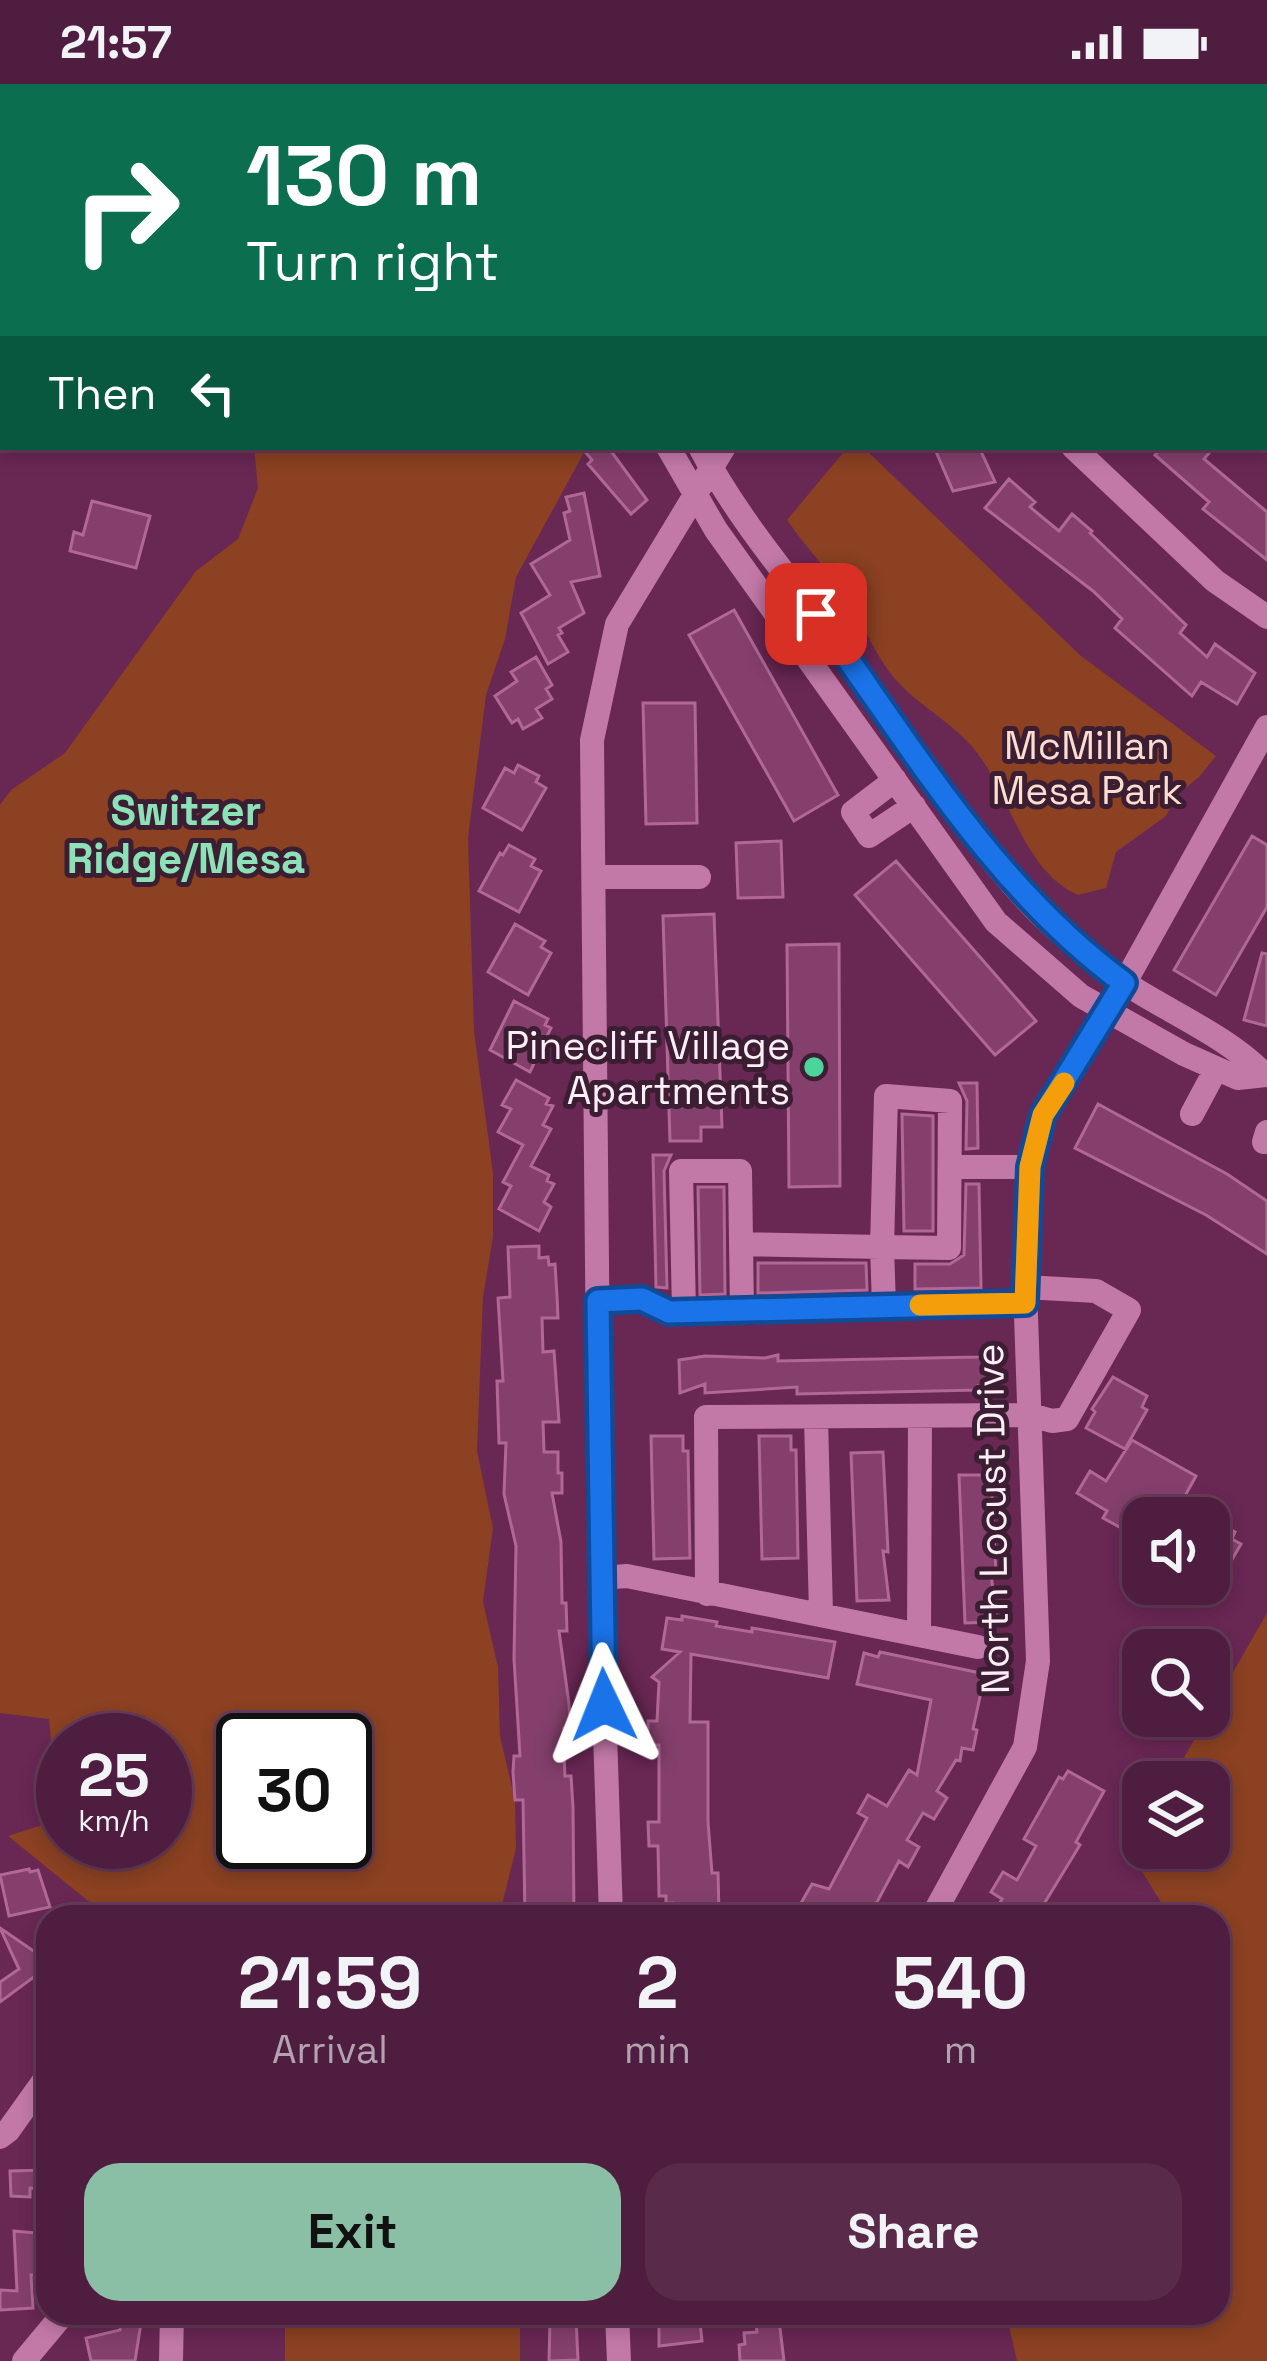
<!DOCTYPE html>
<html lang="en">
<head>
<meta charset="utf-8">
<style>
	:root { --surface:#4f1d3f; --page:#592a4a; --text:#f1f3f6; --muted:#b3a2b0; --line:#663b59; --accent:#8abfa5 }
	body { margin:0; font-family:"Space Grotesk",sans-serif; background:var(--page); color:var(--text); height:100vh; display:flex; flex-direction:column; font-size:45px; white-space:nowrap }
	* { box-sizing:border-box; margin:0 }
	p { font-size:39px; color:var(--muted) }
	.icon { flex:none; width:66px; height:66px; fill:none; stroke:currentColor; stroke-width:2; stroke-linecap:round; stroke-linejoin:round }
	.map { position:relative; flex:1; overflow:hidden }
	.sheet { position:absolute; left:36px; top:1821px; width:1194px; height:420px; display:flex; flex-direction:column; background:var(--surface); border-radius:36px; box-shadow:0 6px 18px #0003,0 0 0 3px var(--line) }
	.sheet>* { flex:none }
	.guide { position:absolute; left:0px; top:0px; width:1269px; height:366px; box-shadow:0 6px 18px #0003,0 0 0 3px var(--line); background:#0b6e4f; color:#fff; overflow:hidden }
	.buttons { position:absolute; left:1122px; top:1413px; display:grid; gap:24px }
	.buttons a { display:grid; place-items:center; width:108px; height:108px; border-radius:24px; background:var(--surface); box-shadow:0 6px 18px #0003,0 0 0 3px var(--line); font-size:60px }
	.speed { position:absolute; left:36px; top:1629px; display:flex; gap:24px; font-size:60px; font-weight:700; text-align:center }
	.speed>* { display:grid; place-content:center; width:156px; height:156px; border-radius:50%; background:var(--surface); box-shadow:0 6px 18px #0003,0 0 0 3px var(--line); line-height:1 }
	.speed small { font-size:30px; font-weight:400 }
	.speed .limit { border:6px solid #111; border-radius:18px; background:#fff; color:#111 }
	.pin { position:absolute; display:grid; place-items:center; width:102px; height:102px; color:#fff; margin:-51px; border-radius:24px; box-shadow:0 6px 18px #0006 }
	.me { position:absolute; width:132px; margin:-66px; rotate:358deg; stroke-linejoin:round; filter:drop-shadow(0 0 9px #0008) }
	.turn { display:flex; align-items:center; gap:42px; height:252px; padding:0 48px; font-size:54px }
	.turn .icon { width:156px; height:156px; stroke-width:2.5 }
	.turn b { display:block; font-size:84px; line-height:102px }
	.then { display:flex; align-items:center; height:114px; padding:0 48px; background:#0003; gap:24px; font-size:45px }
	.eta { display:flex; justify-content:space-evenly; align-items:center; height:204px; text-align:center }
	.eta b { font-size:72px; font-weight:600; line-height:84px }
	.button { display:flex; gap:24px; margin-top:auto; padding:24px 48px }
	.button a { flex:1; height:138px; border-radius:36px; background:var(--accent); color:#111; font-size:48px; font-weight:600; line-height:138px; text-align:center }
	.button a+a { background:var(--page); color:var(--text) }
	.status { display:flex; justify-content:space-between; align-items:center; height:84px; padding:0 60px; background:var(--surface); direction:ltr }
	.status svg { height:33px; fill:currentColor }
	.map>svg:first-child { display:block }
	.green { fill:#8b4122; fill-rule:evenodd }
	.building { fill:#843f6c; stroke:#b16896; stroke-width:3 }
	.lines { fill:none; stroke-linecap:round; stroke-linejoin:round }
	.minor { stroke:#c379a8; stroke-width:24 }
	.route-casing { stroke:#114b97; stroke-width:30 }
	.route { stroke:#1a73e8; stroke-width:21 }
	.slow { stroke:#f59e0b; stroke-width:21 }
	.poi-dot { fill:#4bd49b; stroke:#3c1e32; stroke-width:4.5 }
	.labels { text-anchor:middle; stroke-width:10; stroke-linejoin:round; paint-order:stroke }
	.park-label { font-size:39px; fill:#fcddd1; stroke:#3c1e32 }
	.poi-label { font-size:39px; fill:#ffeef8; stroke:#3c1e32; text-anchor:end }
	.street-label { font-size:39px; fill:#ffeef8; stroke:#3c1e32 }
	.neighbourhood-label { font-size:42px; font-weight:bold; fill:#8de1b8; stroke:#3c1e32 }
</style>
</head>
<body>
<div class="status"><b>21:57</b><svg viewBox="0 0 49 12"><path d="M0 12V9h3v3zM5 12V6h3v6zM10 12V3h3v9zM15 12V0h3v12zM26 1h20v11H26zM47 4h2v5h-2z"/></svg></div>
<div class="map">
<svg width="1267" height="2277" viewBox="0 0 1267 2277">
	<rect width="100%" height="100%" fill="#692754"/>
	<path class="green" d="M254 363H587L516 493 505 555 486 611 468 754 474 947 493 1089V1153L483 1213 477 1367 493 1444 483 1518 498 1583 500 1652 515 1716 516 1764 503 1817 505 1833H108L8 1752 58 1736 49 1635 0 1629V721L11 706 65 669 196 487 238 455 258 404ZM63 1656H165V1758H63ZM243 1656H345V1758H243Z
		M847 364 866 366 1081 572 1216 672 1199 693 1177 711 1166 732 1116 768 1106 804 1078 811C1024 787 1011 714 978 670 956 640 921 624 896 596 873 569 863 538 844 509 828 486 804 461 787 436Z
		M1267 1529V2277H1017L1006 2229H1218V1833H1170L1130 1768 1143 1746V1764H1209V1698H1170Z
		M285 2229H520V2277H285Z"/>
	<path class="building" d="M581 363H608L647 416 631 430 588 380 592 376Z
		M934 363H979L995 398 953 407Z
		M1162 363H1214L1204 375 1267 428V476L1203 425 1209 418 1155 371Z
		M1009 395 1035 418 1030 423 1059 447 1072 430 1092 447 1090 449 1186 541 1180 549 1207 573 1215 560 1255 589 1237 620 1201 598 1192 612 1115 544 1122 535 1093 507 985 424Z
		M584 409 600 492 571 498 584 529 559 544 562 549 558 551 568 568 548 580 521 529 550 511 531 480 570 456 564 429 570 427 566 413Z
		M92 417 150 432 136 484 70 467 74 448 83 451Z
		M734 526 838 711 794 737 689 551Z
		M536 573 552 601 546 605 552 615 536 625 542 634 523 645 518 635 512 639 495 612 517 597 511 588Z
		M643 619H695L697 739 646 740Z
		M518 681 539 692 536 698 546 704 522 746 483 724 505 684 514 689Z
		M1252 752 1267 761V823L1216 911 1174 886Z
		M781 757 783 813 738 814 736 759Z
		M509 761 535 775 531 782 541 787 519 828 479 807 500 769 503 771Z
		M896 777 1036 937 995 971 855 811Z
		M714 830 722 1043H701V1057H670L663 832Z
		M515 840 545 857 541 863 551 869 528 911 488 888Z
		M839 860 840 1102 789 1103 787 861Z
		M1262 869 1267 870V942L1244 936Z
		M514 917 548 935 545 941 551 944 530 988 490 966Z
		M516 996 549 1014 546 1020 553 1022 543 1041 551 1045 531 1082 549 1091 547 1097 554 1100 544 1118 551 1123 539 1147 499 1125 511 1102 503 1098 523 1061 498 1048 511 1025 502 1021Z
		M959 999H977L978 1064 966 1065 967 1017Z
		M1098 1020 1227 1090 1267 1117V1170L1206 1131 1075 1064Z
		M902 1030 933 1032V1147H904Z
		M653 1071H671L664 1087 667 1204 656 1203Z
		M966 1100H979L981 1204 915 1205V1180H950L964 1171Z
		M698 1103H724L725 1210 700 1211Z
		M539 1162V1174L548 1173 549 1181 555 1180 557 1212 558 1234H542L543 1268 554 1267 559 1338H543L544 1368H558V1389H562V1409H552L561 1458 562 1519H566L567 1547H559L569 1620 570 1644H564L563 1651 565 1692H571L573 1723 574 1833H525L523 1716H515L513 1688 514 1672H520L514 1575 516 1462 504 1410 506 1359H499L497 1297H503L498 1214 510 1213 508 1163Z
		M758 1179H866L867 1206 758 1209Z
		M992 1269 993 1301 978 1302V1306L797 1310V1303L705 1309V1300L680 1309 679 1276 705 1272 765 1274 778 1271V1277L978 1273Z
		M1113 1293 1147 1312 1142 1323 1147 1326 1125 1365 1086 1344 1095 1328 1092 1325Z
		M651 1352H683V1367H688L690 1474 654 1475Z
		M759 1352H791V1366H796L798 1474 762 1475Z
		M1132 1356 1196 1392 1181 1419 1235 1448 1232 1455 1241 1460 1230 1479 1225 1476 1209 1497V1434H1143V1456L1103 1434 1107 1427 1077 1409 1090 1387 1106 1397Z
		M883 1368 888 1468 883 1467 889 1516 857 1517 851 1369Z
		M959 1391H991L996 1490H991L997 1538 965 1539Z
		M682 1532 717 1538 716 1542 752 1548V1544L835 1558 828 1594 691 1570 690 1638H708V1738L712 1789H718L719 1828 673 1829V1819H666V1812H659L658 1762H649L648 1738H659V1661H648V1637H657L659 1598 652 1593 680 1568 662 1565 667 1534 682 1536Z
		M880 1568 985 1590 973 1645 977 1646 973 1666 962 1664 960 1677 956 1676 937 1707 947 1714 934 1735 923 1729 907 1756 919 1763 908 1783 899 1777 869 1833H813L801 1819 812 1800 829 1805 867 1734 858 1729 868 1711 887 1722 909 1686 917 1691 931 1616 857 1600 864 1569 878 1573Z
		M1068 1687 1104 1707 1076 1758 1080 1761 1036 1833H992L1002 1815 991 1808 1003 1788 1017 1796 1036 1762 1024 1755 1059 1693 1063 1695Z
		M29 1785 30 1788 38 1786 50 1823 9 1832 0 1791Z
		M0 1844 38 1870 36 1874 46 1884 0 1918V1898L19 1885Z
		M48 2086V2105L30 2104V2113L11 2112 10 2087Z
		M14 2147 48 2150V2168L37 2167 38 2191H31L33 2224 0 2226V2206L17 2207Z
		M668 2229H699L702 2257 659 2262V2231Z
		M576 2235 578 2276 549 2277 550 2237Z
		M122 2236 141 2239 135 2277H91L86 2254 120 2246Z
		M779 2236 784 2277H740L739 2261 745 2260 744 2249 757 2248 756 2238Z"/>
	<g class="lines">
		<path class="minor" d="M557 0V3
			M595 0V3
			M201 3 202 0
			M925 3 927 0
			M1222 3 1224 0
			M0 299 3 298
			M668 363 716 446 996 838 1081 912 1184 970 1238 994 1267 991
			M700 363C740 440 801 508 852 578 913 664 967 758 1043 833 1068 857 1098 882 1128 901 1173 930 1226 952 1264 990
			M1073 363 1215 497 1267 533
			M895 696 853 728 869 752 914 722
			M594 793H699
			M886 1012 950 1017 949 1164 882 1163Z
			M1192 1030 1215 987
			M1264 1058 1267 1048
			M950 1083H1031
			M741 1160 882 1163 884 1222
			M599 1218 642 1215 669 1228 1025 1219
			M684 1228 681 1087H740L742 1227
			M816 1334 821 1529
			M600 1494 627 1492 978 1563
			M707 1510 706 1333 1031 1331 1052 1337 1067 1335 1129 1226 1096 1207 1025 1203
			M919 1551 920 1333
			M611 1833 600 1494 592 656 617 540 724 363
			M932 1833 1025 1663 1038 1577 1025 1203 1031 1083 1044 1031 1109 927 1267 643
			M0 2053 8 2047 48 1991
			M617 2229 619 2277
			M24 2277 64 2229
			M171 2277 172 2229"/>
	</g>
	<g class="lines">
		<defs>
			<path id="route" d="M604 1621 598 1217 642 1215 669 1228 1025 1219 1030 1083 1043 1031 1124 899C992 802 911 661 816 530"/>
		</defs>
		<use href="#route" class="route-casing"/>
		<use href="#route" class="route"/>
		<path class="slow" d="M920 1221 1025 1219 1030 1083 1043 1031 1064 999"/>
	</g>
	<circle class="poi-dot" cx="814" cy="983" r="12"/>
	<g class="labels">
		<g class="park-label">
			<text x="1087" y="675">McMillan<tspan x="1087" dy="45">Mesa Park</tspan></text>
		</g>
		<g class="poi-label">
			<text x="790" y="975">Pinecliff Village<tspan x="790" dy="45">Apartments</tspan></text>
		</g>
		<g class="street-label">
			<text transform="translate(992 1435) rotate(-91)" y="14">North Locust Drive</text>
		</g>
		<g class="neighbourhood-label">
			<text x="186" y="741">Switzer<tspan x="186" dy="48">Ridge/Mesa</tspan></text>
		</g>
	</g>
</svg>
<div class="buttons">
<a><svg class="icon" aria-label="sound" viewBox="0 0 24 24"><path d="M4 9h4l5-4v14l-5-4H4zM17 9q2 3 0 6"/></svg></a>
<a><svg class="icon" aria-label="search" viewBox="0 0 24 24"><circle cx="10" cy="10" r="6"/><path d="M15 15l6 6"/></svg></a>
<a><svg class="icon" aria-label="layers" viewBox="0 0 24 24"><path d="M12 4l9 5-9 5-9-5zM3 14l9 5 9-5"/></svg></a>
</div>
<div class="speed"><div>25<small>km/h</small></div><div class="limit">30</div></div>
<div class="pin" style="left:816px;top:530px;background:#d93025"><svg class="icon" aria-label="arrive" viewBox="0 0 24 24"><path d="M6 21V4h12l-3 4 3 4H6"/></svg></div>
<svg class="me" style="left:604px;top:1621px" viewBox="-20 -20 40 40"><path d="M0-17L14 15 0 8-14 15z" fill="#1a73e8" stroke="#fff" stroke-width="4"/></svg>
<div class="guide">
<div class="turn"><svg class="icon" aria-label="right" viewBox="0 0 24 24"><path d="M7 20v-9h11M14 6l5 5-5 5"/></svg><div><b>130 m</b>Turn right</div></div>
<div class="then">Then<svg class="icon" aria-label="left" viewBox="0 0 24 24"><path d="M17 20v-9H6M10 6l-5 5 5 5"/></svg></div>
</div>
<section class="sheet">
<div class="eta">
<div><b>21:59</b><p>Arrival</p></div>
<div><b>2</b><p>min</p></div>
<div><b>540</b><p>m</p></div>
</div>
<div class="button"><a>Exit</a><a>Share</a></div>
</section>
</div>
</body>
</html>
